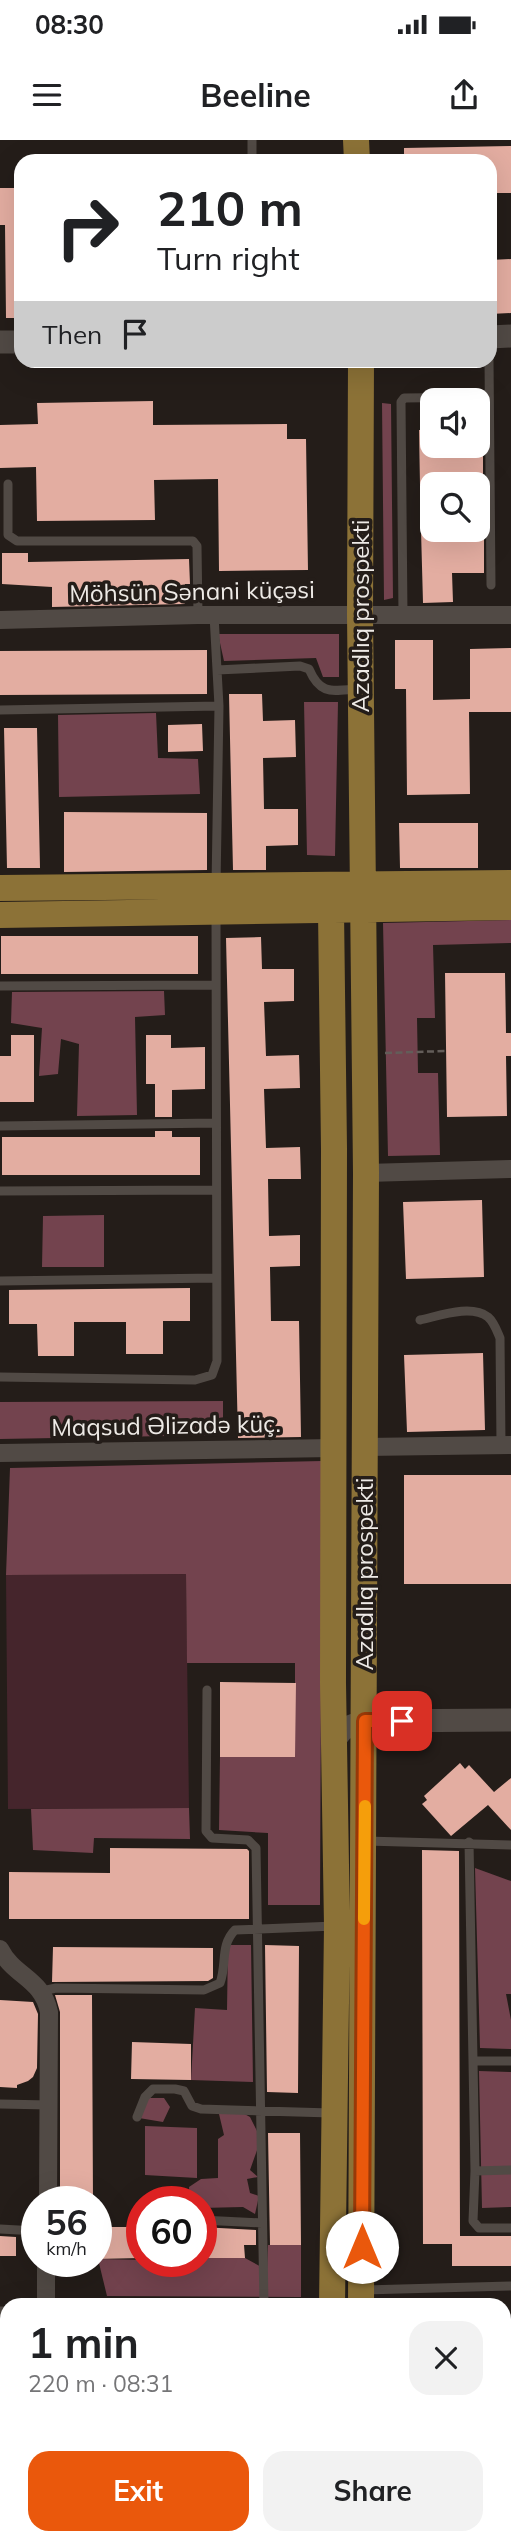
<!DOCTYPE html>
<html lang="en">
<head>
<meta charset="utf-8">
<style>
	:root { --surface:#fff; --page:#f2f2f2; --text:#202124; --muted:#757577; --accent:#ea580c }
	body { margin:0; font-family:Mulish,sans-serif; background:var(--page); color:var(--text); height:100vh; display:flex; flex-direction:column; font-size:26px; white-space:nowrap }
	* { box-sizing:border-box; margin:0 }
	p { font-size:23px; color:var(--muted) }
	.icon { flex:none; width:38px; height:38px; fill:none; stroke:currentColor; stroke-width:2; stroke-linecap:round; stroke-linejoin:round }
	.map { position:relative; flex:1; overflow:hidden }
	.details { position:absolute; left:0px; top:2158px; width:511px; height:247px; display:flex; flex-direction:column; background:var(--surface); border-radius:21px 21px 0 0; box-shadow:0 7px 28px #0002 }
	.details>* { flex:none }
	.hud { position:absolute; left:14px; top:14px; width:483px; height:214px; border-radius:21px; box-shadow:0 7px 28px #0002; background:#fff; color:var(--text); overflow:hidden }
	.fabs { position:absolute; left:420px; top:248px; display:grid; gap:14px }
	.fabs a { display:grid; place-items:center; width:70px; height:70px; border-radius:14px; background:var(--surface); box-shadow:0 7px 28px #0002; font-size:35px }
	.speed { position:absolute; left:21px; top:2046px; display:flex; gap:14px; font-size:35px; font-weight:700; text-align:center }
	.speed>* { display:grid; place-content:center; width:91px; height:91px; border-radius:50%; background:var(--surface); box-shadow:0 7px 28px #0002; line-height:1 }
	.speed small { font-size:18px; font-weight:400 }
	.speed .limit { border:10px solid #d22; background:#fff; color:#111 }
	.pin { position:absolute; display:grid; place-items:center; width:60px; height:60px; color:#fff; margin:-30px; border-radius:14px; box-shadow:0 4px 10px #0006 }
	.me { position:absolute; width:77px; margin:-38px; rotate:0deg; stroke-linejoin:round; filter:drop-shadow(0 0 5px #0008) }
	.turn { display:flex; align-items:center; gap:24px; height:147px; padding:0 28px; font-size:32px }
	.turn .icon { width:91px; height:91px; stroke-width:2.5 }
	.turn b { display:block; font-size:49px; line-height:60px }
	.then { display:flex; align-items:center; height:66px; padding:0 28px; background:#0003; gap:14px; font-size:26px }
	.round { display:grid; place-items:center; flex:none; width:74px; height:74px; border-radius:21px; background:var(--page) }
	.headline { display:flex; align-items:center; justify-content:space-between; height:119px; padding:0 28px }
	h1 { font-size:42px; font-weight:700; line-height:52px }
	.action { display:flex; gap:14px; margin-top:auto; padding:14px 28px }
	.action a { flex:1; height:80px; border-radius:21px; background:var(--accent); color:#fff; font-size:28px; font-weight:700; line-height:80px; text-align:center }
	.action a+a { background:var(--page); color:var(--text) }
	.status { display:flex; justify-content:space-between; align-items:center; height:49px; padding:0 35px; background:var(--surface); direction:ltr }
	.status svg { height:19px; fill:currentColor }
	header { display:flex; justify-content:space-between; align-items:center; height:91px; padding:0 28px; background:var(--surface); font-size:32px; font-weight:700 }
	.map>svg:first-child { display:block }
	.green { fill:#45252c }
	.forest { fill:#73434e }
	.building { fill:#e3ada1 }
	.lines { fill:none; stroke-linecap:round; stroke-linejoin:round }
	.path { stroke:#635d59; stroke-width:2.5; stroke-dasharray:7 3.5; stroke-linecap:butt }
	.lane { stroke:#514a45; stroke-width:9 }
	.street { stroke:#514a45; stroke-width:18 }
	.secondary { stroke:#514a45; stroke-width:23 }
	.primary { stroke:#8c7237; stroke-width:26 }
	.route-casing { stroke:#983908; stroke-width:18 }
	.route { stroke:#ea580c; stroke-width:12 }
	.slow { stroke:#f59e0b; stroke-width:12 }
	.labels { text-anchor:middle; stroke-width:7; stroke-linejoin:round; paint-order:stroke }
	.street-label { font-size:24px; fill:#eeeae6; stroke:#241d19 }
</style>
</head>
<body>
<div class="status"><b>08:30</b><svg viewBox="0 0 49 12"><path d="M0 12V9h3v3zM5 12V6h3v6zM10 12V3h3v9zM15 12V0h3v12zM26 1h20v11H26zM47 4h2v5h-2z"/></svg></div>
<header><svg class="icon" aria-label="menu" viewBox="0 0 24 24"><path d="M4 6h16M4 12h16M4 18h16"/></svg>Beeline<svg class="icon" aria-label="share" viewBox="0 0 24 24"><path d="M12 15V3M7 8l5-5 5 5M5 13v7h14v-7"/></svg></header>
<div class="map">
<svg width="511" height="2403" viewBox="0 0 511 2403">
	<rect width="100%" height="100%" fill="#241d19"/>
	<path class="green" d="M186 1434 189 1668 8 1669 6 1435Z
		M504 2212H511V2403H509L504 2381Z
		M0 2336 7 2341V2398H62L66 2403H0Z"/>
	<path class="forest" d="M382 263 391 264 393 458 384 460Z
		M218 494H339V537H323L316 518 224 521Z
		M304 562H338L335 716 307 715Z
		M156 573 158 618 198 619 200 654 59 657 58 575Z
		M511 780V803L433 805 435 878H417L418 933H438L440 1015 388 1016 383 783Z
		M164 851 165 875 135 877 137 975 77 976 79 904 61 899 58 934 39 936 42 888 11 883 12 852Z
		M104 1075V1127H42L43 1076Z
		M223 1261V1295L0 1299V1262Z
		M322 1321 320 1765H268V1693L219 1690 220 1617H295V1523H187L186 1434 6 1435 10 1328Z
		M189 1668 190 1699 94 1698 93 1713 33 1710 31 1669Z
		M475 1728 511 1741V1854H506L511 1880V1909L480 1908Z
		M228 1805H251L253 1942 191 1940 195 1868 227 1870Z
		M479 1931 511 1932V2067L482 2068Z
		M148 1958H164L170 1967 163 1982 139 1978Z
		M239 1971 250 1977 261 1999 250 2030 258 2037 247 2039 250 2053 259 2056 255 2074 243 2067 201 2068V2062L190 2061 189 2047 201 2039 218 2038V1999L224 1995 219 1974Z
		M145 1986 197 1988V2038L145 2035Z
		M268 2105H301V2157L107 2156 98 2119 201 2121V2118H245L267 2130Z"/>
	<path class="building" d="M511 6V53H490V21H404V8Z
		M0 48H21V178H6L5 85H0Z
		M511 119V173L490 174V120Z
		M153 261V285L287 284V299H306L308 430 219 431 218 339 154 340 155 380 37 381 36 327 0 328V285L38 284 37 263Z
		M419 290H432V306H452V312H483V345H420Z
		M421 390H451L452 400 484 399V433H452L453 462 423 463Z
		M2 413H28V422L189 419 190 444H185V464L52 467V447L2 444Z
		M395 500H433V560L470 559V509L511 508V572H469L470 654 407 655 406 549H395Z
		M207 510V554L0 555V511Z
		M229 554H262L263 581 295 580 296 617 263 618 264 669H298V705L266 706V730H233Z
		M202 584 203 611 168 612V585Z
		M4 588H37L40 728H7Z
		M64 672 207 673V730L64 732Z
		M399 683H478V728H400Z
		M1 796H198V834H1Z
		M261 797 262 829H294V861L264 862 266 916 299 915 300 948 264 949 266 1008 300 1007 301 1039H268L269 1096 300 1095V1126L270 1127 271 1181H299L301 1297 238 1298 226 798Z
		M445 833H505L506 893H511V916H506L507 976 447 977Z
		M11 895H34V962H0V916H11Z
		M146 895H171V908L205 907V949L172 950V977H155V944H146Z
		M155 991H172V997H200V1035H2V997H155Z
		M482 1060 484 1137 406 1139 403 1062Z
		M190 1148V1181H163V1214H126V1182H74V1216H38L37 1184H9V1150Z
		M483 1213 485 1290 407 1292 404 1215Z
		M404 1335H511V1444H404Z
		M220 1542 296 1543 295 1617H220Z
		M460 1623 465 1629 469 1625 494 1652 511 1638V1690L488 1665 451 1696 422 1664 427 1660 424 1656Z
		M110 1708 247 1709 249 1711V1779H9V1732L110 1733Z
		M422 1710 459 1711 460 2096H511V2126H452V2104H423Z
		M265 1805 299 1806 298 1953 267 1952Z
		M53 1807 213 1808V1838L208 1841 52 1842Z
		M55 1855H92L93 2062H60V1872Z
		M0 1860 33 1862 38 1874 37 1928 33 1937 28 1941 17 1945V1948L0 1947Z
		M132 1902 191 1904V1940L131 1939Z
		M268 1993H300L301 2105H270Z
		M96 2087H142V2118L96 2119Z
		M201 2087 256 2090V2105H244L245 2118H201Z
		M0 2096 16 2097V2116H0Z"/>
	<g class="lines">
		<path class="path" d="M385 913 446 911
			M0 2374 7 2384
			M17 2398 21 2403"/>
		<path class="lane" d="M252 0V21
			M489 220 491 445
			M8 344V395L17 401H193L197 406 198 475
			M214 475 217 530
			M403 475 401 262 404 258 489 257
			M0 570 219 566 217 530 300 526 309 529C321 557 334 550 360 549
			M216 745 219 566
			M0 846 216 845
			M0 986 216 983
			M0 1051 216 1050
			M0 1141 216 1138
			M420 1180C439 1176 471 1164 488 1177 494 1182 497 1191 500 1198L501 1305
			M0 1237 195 1240 212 1235 217 1221 216 774
			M207 1550 206 1691 212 1698 248 1700 256 1708 264 2165
			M366 1701 511 1705
			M469 1702 475 2031 473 2081 479 2088H511
			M42 1851 56 1848 204 1850 220 1843C227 1824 220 1805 235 1790L335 1786
			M473 1921H511
			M0 1964 49 1965
			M137 1977 145 1957 153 1949H175L184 1951 192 1966 201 1969 331 1973
			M475 2031 511 2030
			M201 2080 262 2083
			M0 2089 37 2091
			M364 2150 511 2146
			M203 2398 212 2403
			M218 2398H328"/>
		<path class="street" d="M0 480 198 475H511
			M366 1033 511 1029
			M365 1307 511 1305
			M0 1313 333 1308
			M0 1809C14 1837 42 1838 49 1872L48 2062
			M46 2165V2121"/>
		<path class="secondary" d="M490 197 511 196
			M0 202H21
			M334 1600 343 1589 365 1581 511 1580
			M0 2178H7"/>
		<path class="primary" d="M356 0 357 21
			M361 220 360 475 366 1033 361 2165
			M0 748 511 743
			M331 771 334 1009 333 1543 337 1786 332 2165
			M0 775 511 767
			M330 2398 331 2403
			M360 2403V2398"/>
	</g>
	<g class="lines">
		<defs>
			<path id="route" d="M362 2107 365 1581H402"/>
		</defs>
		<use href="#route" class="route-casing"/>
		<use href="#route" class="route"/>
		<path class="slow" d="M364 1779 365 1666"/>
	</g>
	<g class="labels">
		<g class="street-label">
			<text transform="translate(192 452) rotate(-1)" y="8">Möhsün Sənani küçəsi</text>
			<text transform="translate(361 476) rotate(-90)" y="8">Azadlıq prospekti</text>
			<text transform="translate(166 1286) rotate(-1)" y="8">Maqsud Əlizadə küç.</text>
			<text transform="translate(365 1434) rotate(-90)" y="8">Azadlıq prospekti</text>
		</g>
	</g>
</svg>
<div class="fabs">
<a><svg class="icon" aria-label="sound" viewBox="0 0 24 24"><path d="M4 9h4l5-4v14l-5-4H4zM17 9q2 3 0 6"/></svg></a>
<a><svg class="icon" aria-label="search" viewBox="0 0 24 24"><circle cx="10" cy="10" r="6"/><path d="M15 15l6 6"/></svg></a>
</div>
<div class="speed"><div>56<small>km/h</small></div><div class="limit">60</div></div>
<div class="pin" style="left:402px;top:1581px;background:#d93025"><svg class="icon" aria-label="arrive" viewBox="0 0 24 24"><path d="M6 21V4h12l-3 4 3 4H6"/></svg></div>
<svg class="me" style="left:362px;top:2107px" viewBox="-20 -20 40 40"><circle r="19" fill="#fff"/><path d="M0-13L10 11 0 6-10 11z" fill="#ea580c"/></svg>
<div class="hud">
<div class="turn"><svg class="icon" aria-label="right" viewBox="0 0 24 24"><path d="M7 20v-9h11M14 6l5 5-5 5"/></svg><div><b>210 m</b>Turn right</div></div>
<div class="then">Then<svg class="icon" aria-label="arrive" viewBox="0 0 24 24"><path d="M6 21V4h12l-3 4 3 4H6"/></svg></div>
</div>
<section class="details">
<div class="headline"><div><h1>1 min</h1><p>220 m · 08:31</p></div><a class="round"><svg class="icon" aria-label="close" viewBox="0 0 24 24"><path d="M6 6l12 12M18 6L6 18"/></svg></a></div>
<div class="action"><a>Exit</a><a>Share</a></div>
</section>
</div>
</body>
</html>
